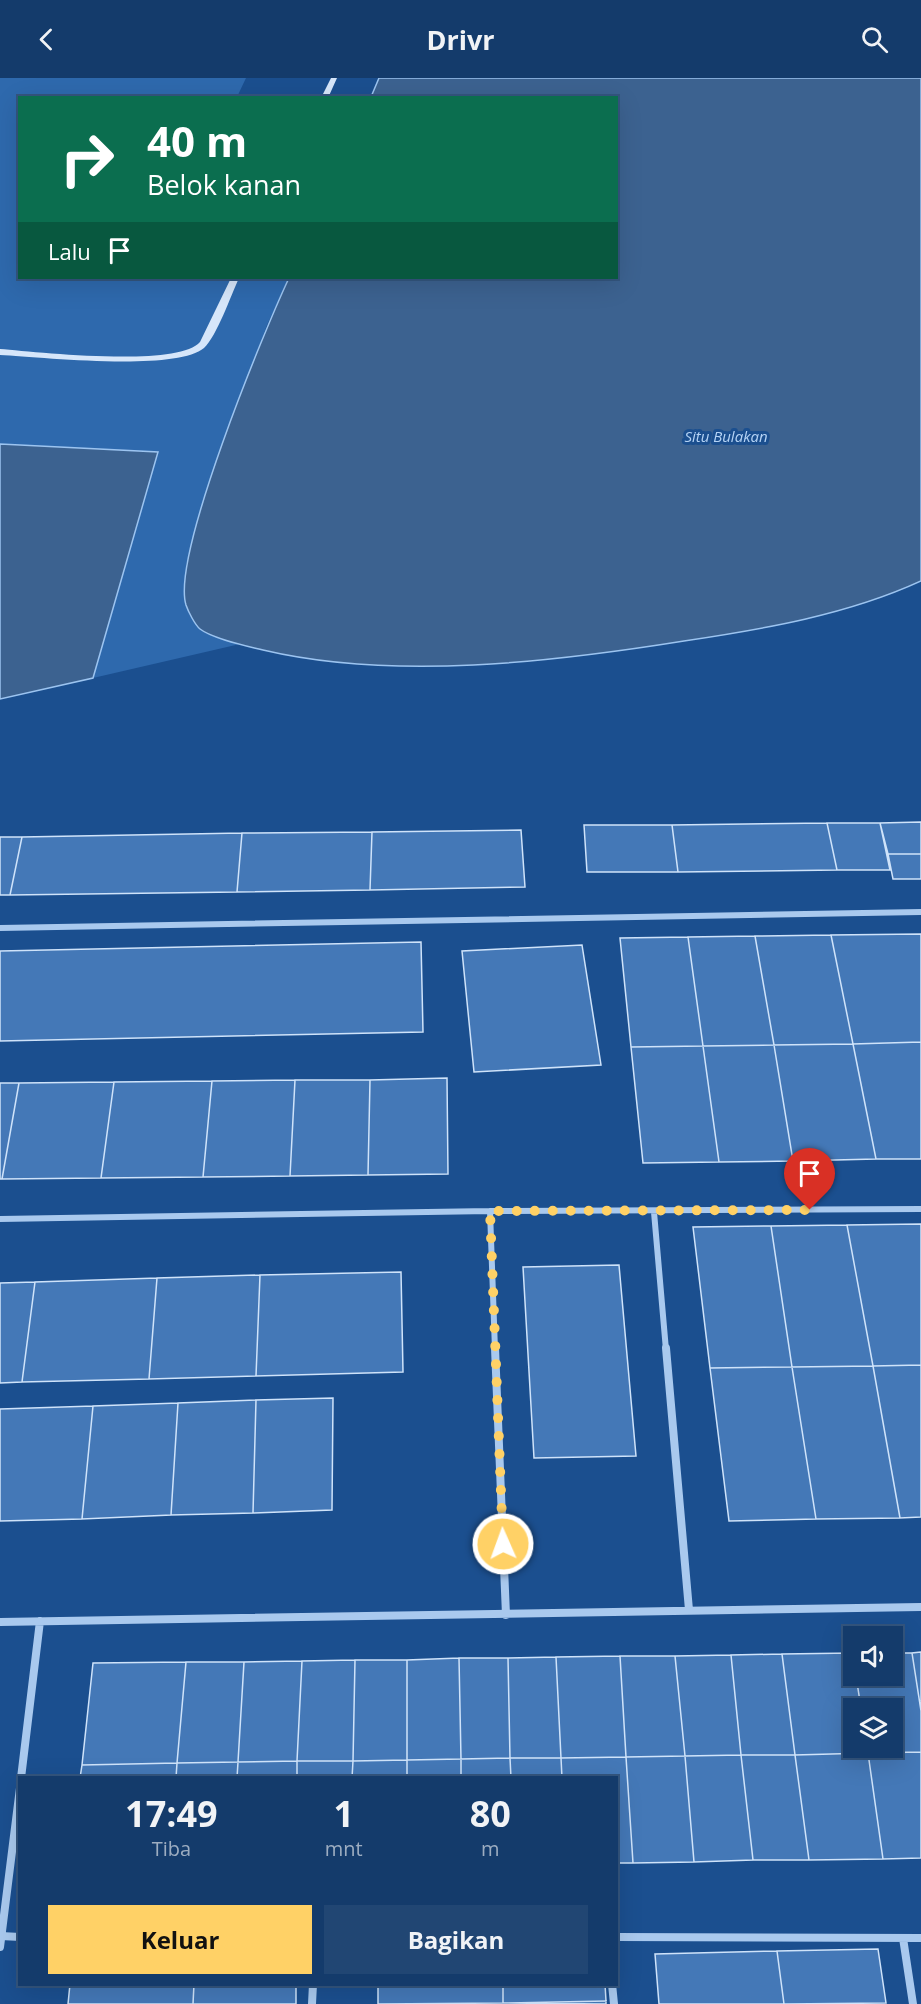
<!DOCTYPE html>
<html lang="id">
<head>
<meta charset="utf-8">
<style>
	:root { --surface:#143b6b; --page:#214673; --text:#f1f3f6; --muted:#9dadc1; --line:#33557e; --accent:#ffd166 }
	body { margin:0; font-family:"Open Sans",sans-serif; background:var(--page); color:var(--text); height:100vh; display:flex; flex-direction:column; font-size:22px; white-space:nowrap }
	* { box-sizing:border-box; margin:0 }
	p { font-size:20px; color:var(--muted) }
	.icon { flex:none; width:33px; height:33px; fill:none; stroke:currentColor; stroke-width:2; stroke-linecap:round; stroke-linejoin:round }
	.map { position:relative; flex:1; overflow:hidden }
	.sheet { position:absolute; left:18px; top:1698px; width:600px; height:210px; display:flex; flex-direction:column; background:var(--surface); border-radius:0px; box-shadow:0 6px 24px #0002,0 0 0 2px var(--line) }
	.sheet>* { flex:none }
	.top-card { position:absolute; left:18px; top:18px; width:600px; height:183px; border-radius:0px; box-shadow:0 6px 24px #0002,0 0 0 2px var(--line); background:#0b6e4f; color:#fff; overflow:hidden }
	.fabs { position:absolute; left:843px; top:1548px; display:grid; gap:12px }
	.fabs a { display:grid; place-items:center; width:60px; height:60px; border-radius:0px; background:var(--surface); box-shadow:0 6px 24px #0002,0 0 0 2px var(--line); font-size:30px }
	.pin { position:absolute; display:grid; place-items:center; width:51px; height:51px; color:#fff; margin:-62px -26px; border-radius:50% 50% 50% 0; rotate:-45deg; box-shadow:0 0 6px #0007 }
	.pin .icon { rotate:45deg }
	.me { position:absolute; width:66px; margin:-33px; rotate:358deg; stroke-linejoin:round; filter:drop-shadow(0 0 4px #0008) }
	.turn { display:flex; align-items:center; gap:21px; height:126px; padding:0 30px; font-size:27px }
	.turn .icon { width:78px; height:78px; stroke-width:2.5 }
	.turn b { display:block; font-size:42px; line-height:51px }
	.then { display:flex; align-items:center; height:57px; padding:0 30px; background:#0003; gap:12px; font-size:22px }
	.eta { display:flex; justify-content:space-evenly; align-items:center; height:102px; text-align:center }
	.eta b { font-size:36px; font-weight:700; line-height:42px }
	.cta { display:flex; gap:12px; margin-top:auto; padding:12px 30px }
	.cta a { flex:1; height:69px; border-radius:0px; background:var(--accent); color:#111; font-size:24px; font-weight:700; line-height:69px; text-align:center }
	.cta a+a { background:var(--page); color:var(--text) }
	header { display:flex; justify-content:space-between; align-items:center; height:78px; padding:0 30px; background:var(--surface); font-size:27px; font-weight:700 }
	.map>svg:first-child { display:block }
	.green { fill:#2e69ad }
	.water { fill:#3c6290; stroke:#9cc4f0; stroke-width:1.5 }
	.building { fill:#4478b7; stroke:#cfe3fa; stroke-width:1.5 }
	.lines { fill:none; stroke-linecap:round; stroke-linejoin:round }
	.street-far1 { stroke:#a9c9ee; stroke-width:6 }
	.street { stroke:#a9c9ee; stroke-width:8 }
	.secondary { fill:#d6e6fa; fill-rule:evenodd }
	.route { stroke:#ffd166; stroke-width:10; stroke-dasharray:0 18 }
	.labels { text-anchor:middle; stroke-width:6; stroke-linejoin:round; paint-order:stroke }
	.far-water-label { font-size:15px; font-style:italic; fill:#b5d3f5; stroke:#1b4f8f }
</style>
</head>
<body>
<header><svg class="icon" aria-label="back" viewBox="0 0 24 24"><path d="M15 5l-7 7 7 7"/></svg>Drivr<svg class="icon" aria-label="search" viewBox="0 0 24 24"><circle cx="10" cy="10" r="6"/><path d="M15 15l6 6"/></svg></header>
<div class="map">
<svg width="921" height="1926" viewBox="0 0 921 1926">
	<rect width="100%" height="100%" fill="#1b4f8f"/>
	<path class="green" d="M0 0H246L237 19 20 20V200H289L267 247 217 383 186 487 199 550 240 566 93 600 158 374 0 366Z"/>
	<path class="water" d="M379 0H921V503C847 537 764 551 684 563 553 584 394 603 263 572 247 568 213 561 200 551 195 547 188 533 186 527 171 478 264 253 289 200H616V20L371 19Z
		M0 366 158 374 93 600 0 621Z"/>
	<path class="building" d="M921 744V776H888L880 745Z
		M827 745H880L890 792H837Z
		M827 745 837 792 678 794 672 747Z
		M584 747H672L678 794H587Z
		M521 752 525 809 370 812 372 754Z
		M372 754 370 812 237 814 242 755Z
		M242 755 237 814 10 817 22 759Z
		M0 759H22L10 817H0Z
		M888 776H921V801H893Z
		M921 856V964L853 966 831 857Z
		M831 857 853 966 774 967 755 858Z
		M755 858 774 967 703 968 688 859Z
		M688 859 703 968 631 969 620 860Z
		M421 864 423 954 0 963V873Z
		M582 867 601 987 474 994 462 873Z
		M921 964V1081H876L853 966Z
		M853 966 876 1081 793 1083 774 967Z
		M774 967 793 1083 719 1084 703 968Z
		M703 968 719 1084 643 1085 631 969Z
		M447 1000 448 1096 368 1097 370 1002Z
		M295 1002H370L368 1097 290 1098Z
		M295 1002 290 1098 203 1099 212 1003Z
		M212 1003 203 1099 101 1100 114 1004Z
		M114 1004 101 1100 2 1101 19 1005Z
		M0 1005H19L2 1101H0Z
		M921 1146V1287L873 1288 847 1147Z
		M847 1147 873 1288 792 1289 771 1148Z
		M771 1148 792 1289 710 1290 693 1149Z
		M619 1187 636 1378 534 1380 523 1189Z
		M401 1194 403 1294 256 1298 260 1197Z
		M260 1197 256 1298 149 1301 157 1200Z
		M157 1200 149 1301 22 1304 35 1204Z
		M35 1204 22 1304 0 1305V1205Z
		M921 1287V1439L900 1440 873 1288Z
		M873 1288 900 1440 816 1441 792 1289Z
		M792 1289 816 1441 729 1443 710 1290Z
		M333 1320 332 1432 253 1435 256 1322Z
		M256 1322 253 1435 171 1437 178 1325Z
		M178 1325 171 1437 82 1441 93 1328Z
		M93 1328 82 1441 0 1443V1331Z
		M921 1574V1633L912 1575Z
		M853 1575 854 1598H856L861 1630H854V1670H867L868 1675 795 1677 782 1576Z
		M892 1575H912L921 1633V1674L868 1675 867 1670H892V1630H861L856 1598H892Z
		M782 1576 795 1677H741L731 1577Z
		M731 1577 741 1677 685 1678 675 1578Z
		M620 1578H675L685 1678 626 1679Z
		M620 1578 626 1679 561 1680 556 1579Z
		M556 1579 561 1680H510L508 1580Z
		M459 1580 461 1681 407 1682V1582Z
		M459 1580H508L510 1680 461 1681Z
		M355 1582H407V1682L353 1683Z
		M355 1582 353 1683H297L302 1583Z
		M302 1583 297 1683 238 1684 244 1584Z
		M186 1584 177 1685 82 1687 93 1585Z
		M186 1584H244L238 1684 177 1685Z
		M921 1674V1780L883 1781 868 1675Z
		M868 1675 883 1781 809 1782 795 1677Z
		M741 1677 753 1782 694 1784 685 1678Z
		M741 1677H795L809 1782H753Z
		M685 1678 694 1784 633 1785 626 1679Z
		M626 1679 633 1785H616V1700H562L561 1680Z
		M510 1680 511 1700H461V1681Z
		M510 1680H561L562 1700H511Z
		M461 1681V1700H407V1682Z
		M407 1682V1700H352L353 1683Z
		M297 1683V1700H237L238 1684Z
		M297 1683H353L352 1700H297Z
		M238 1684 237 1700H176L177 1685Z
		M177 1685 176 1700H80L82 1687Z
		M878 1871 886 1925 784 1926 777 1873Z
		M777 1873 784 1926H659L655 1876Z
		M70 1906H194L193 1926H68Z
		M194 1906H296V1926H193Z
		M378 1906H503V1925L378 1926Z
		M503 1906H605L606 1923 503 1925Z
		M606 1923V1926L503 1925Z"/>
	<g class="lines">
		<path class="street-far1" d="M0 850 921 834
			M490 1133 495 1272
			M654 1134 666 1272
			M0 1141 490 1133 921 1131"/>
		<path class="street" d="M495 1270 506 1537
			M666 1270 689 1532
			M0 1544 921 1529
			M21 1700 40 1543
			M1 1858 20 1859
			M616 1859 921 1860
			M903 1860 913 1926
			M0 1869 20 1710
			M612 1906 614 1926
			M312 1926 313 1906"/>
		<path class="secondary" d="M331 0H337L328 20H321Z
			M231 200H239C231 217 217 258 204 270 176 294 40 279 0 277V271C37 274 178 290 200 264Z"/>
	</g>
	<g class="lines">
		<path class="route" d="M503 1466 490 1133 810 1132"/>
	</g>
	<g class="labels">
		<g class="far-water-label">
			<text x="726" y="364">Situ Bulakan</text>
		</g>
	</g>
</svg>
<div class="fabs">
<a><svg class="icon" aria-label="sound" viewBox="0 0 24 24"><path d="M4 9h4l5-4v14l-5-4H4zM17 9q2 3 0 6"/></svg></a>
<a><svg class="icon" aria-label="layers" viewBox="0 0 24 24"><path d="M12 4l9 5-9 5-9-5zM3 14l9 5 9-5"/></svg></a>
</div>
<div class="pin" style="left:810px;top:1132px;background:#d93025"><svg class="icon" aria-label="arrive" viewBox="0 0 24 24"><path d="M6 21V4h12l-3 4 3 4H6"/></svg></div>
<svg class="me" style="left:503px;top:1466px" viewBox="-20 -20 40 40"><circle r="17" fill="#ffd166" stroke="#fff" stroke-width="3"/><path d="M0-11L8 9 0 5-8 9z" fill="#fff"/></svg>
<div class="top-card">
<div class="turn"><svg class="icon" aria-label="right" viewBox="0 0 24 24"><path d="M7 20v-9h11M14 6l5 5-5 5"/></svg><div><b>40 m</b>Belok kanan</div></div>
<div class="then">Lalu<svg class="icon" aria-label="arrive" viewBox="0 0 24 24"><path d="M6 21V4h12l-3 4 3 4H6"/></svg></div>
</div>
<section class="sheet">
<div class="eta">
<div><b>17:49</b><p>Tiba</p></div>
<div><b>1</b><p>mnt</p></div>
<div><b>80</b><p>m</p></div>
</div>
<div class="cta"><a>Keluar</a><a>Bagikan</a></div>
</section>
</div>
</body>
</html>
